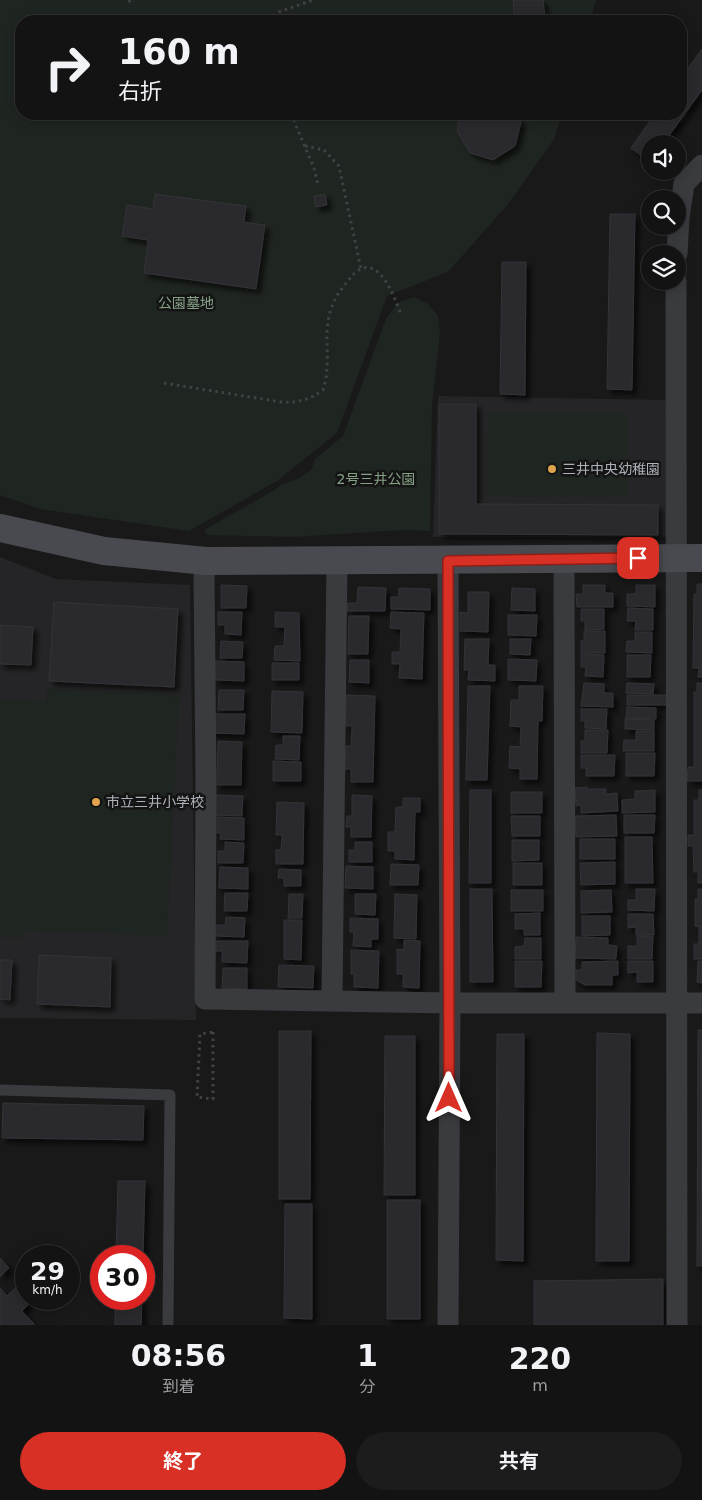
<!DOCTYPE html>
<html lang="ja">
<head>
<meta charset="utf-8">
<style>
	:root { --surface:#131314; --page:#1c1c1d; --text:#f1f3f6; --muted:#9d9ea0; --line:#323234; --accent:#d93025 }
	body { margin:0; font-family:"DejaVu Sans","Noto Sans JP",sans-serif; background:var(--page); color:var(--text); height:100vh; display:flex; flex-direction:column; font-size:19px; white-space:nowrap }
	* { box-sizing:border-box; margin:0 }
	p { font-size:16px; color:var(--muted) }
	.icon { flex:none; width:28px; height:28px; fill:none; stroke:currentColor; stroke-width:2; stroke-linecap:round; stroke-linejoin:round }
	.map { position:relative; height:1325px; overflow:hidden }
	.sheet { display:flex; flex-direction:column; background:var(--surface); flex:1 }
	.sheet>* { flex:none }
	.guide { position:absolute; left:15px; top:15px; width:672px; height:105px; border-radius:20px; box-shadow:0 2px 12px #0003,0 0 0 1px var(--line); background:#131314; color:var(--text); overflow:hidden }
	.controls { position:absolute; left:641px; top:135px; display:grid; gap:10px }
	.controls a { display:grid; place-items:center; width:45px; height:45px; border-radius:50%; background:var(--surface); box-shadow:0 2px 12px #0003,0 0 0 1px var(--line); font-size:25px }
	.speed { position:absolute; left:15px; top:1245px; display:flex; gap:10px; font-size:25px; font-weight:700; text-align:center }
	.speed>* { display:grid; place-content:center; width:65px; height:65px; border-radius:50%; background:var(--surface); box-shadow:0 2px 12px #0003,0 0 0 1px var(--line); line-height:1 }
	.speed small { font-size:12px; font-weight:400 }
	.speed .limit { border:8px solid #d22; background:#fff; color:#111 }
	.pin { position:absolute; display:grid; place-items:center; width:42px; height:42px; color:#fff; margin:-21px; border-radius:10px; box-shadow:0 2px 8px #0006 }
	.me { position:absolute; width:55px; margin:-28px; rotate:0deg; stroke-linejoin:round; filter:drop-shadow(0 0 4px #0008) }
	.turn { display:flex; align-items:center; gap:18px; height:105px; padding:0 20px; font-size:22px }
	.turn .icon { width:65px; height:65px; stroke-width:2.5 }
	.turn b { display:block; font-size:35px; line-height:42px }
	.eta { display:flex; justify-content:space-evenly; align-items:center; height:85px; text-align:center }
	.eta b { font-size:30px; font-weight:700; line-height:35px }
	.primary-button { display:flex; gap:10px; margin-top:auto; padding:10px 20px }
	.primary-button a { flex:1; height:58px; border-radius:30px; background:var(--accent); color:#fff; font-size:20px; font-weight:700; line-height:58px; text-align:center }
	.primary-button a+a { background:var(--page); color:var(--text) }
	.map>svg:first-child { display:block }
	.built { fill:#252527 }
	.green { fill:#1f2520 }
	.building { fill:#2c2c2e; stroke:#333336; filter:url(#shadow) }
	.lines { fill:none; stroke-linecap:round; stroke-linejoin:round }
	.path { stroke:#404246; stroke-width:3; stroke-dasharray:2.5 4; stroke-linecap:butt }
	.lane { stroke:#3a3b3f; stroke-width:11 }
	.street { stroke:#3a3b3f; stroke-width:21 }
	.secondary { stroke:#484a4f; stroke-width:28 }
	.route-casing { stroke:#8d1f18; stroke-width:12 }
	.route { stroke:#d93025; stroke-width:9 }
	.poi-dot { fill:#dfa44c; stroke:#141415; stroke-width:2 }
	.labels { text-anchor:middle; stroke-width:5; stroke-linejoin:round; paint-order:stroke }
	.park-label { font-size:14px; fill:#86a286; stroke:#141415 }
	.poi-label { font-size:14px; fill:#acb1b9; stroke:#141415; text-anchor:start }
</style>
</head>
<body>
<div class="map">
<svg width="702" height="1325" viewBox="0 0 702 1325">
	<defs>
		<filter id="shadow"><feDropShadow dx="4.5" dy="4.5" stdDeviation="2.5" flood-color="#0009"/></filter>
	</defs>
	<rect width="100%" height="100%" fill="#19191a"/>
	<path class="built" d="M438 396 669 400 667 537H433Z
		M0 557 56 579 190 585 196 1020 0 1018Z"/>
	<path class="green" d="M0 0H596L590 21H21V114H562L554 139 509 203 448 272 387 296 337 433 277 481 189 531 40 509 0 495Z
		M414 297 428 304 438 316 440 333 432 406 430 531 404 530 293 537 208 535 204 530 273 491 281 485 299 478 311 470 315 459 343 436 386 319 397 303Z
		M488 414H627V497L487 496Z
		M47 689 179 695 167 936 23 930 22 938 0 937V700L46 702Z"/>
	<path class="building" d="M513 0H543L545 17 561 15 562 21H515Z
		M702 49V90L663 144H650V162L631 148 655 114H681V78Z
		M461 114H515L521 122 515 146 493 160 470 153 457 131Z
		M155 194 246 206 244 222 265 225 256 289 144 273 148 240 122 236 127 205 153 209Z
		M325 194 327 205 315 207 314 196Z
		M610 214H635L632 390 607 389Z
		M502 262H526L525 395 500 394Z
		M439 404H476V504L658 505V535L439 534Z
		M697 584H702V677H698L699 668H693L694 594H697Z
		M221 585 247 586 246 608H221Z
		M583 585H605V593H613V607H577L576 594H583Z
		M636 585H655V607L627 606V594H636Z
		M358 587 386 588 385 611H347L348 603H357Z
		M399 588 430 589V610L391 609V597H399Z
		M512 588 535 589V611L511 610Z
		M468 592H489L488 632 460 631V612L468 613Z
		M54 602 178 609 174 687 49 681Z
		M628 608 653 609V630H635L636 621H627Z
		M581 609H604V629L585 630V621H581Z
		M218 612H242L241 635 225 634V625H218Z
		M275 612 299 613 300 661 274 660 275 646H284L285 627H275Z
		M391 612 424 613 422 679 399 678 400 664H392V652H400L401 629 390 628Z
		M508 615H537L536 636 508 635Z
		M349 616H369L368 654H348Z
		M0 625 33 627 31 665 0 664Z
		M584 631H605V653H581V641H584Z
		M635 632H652V653L626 652 627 641H635Z
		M465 639H489L488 665H495V681L468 680 469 670H464Z
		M510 639H531L530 655 510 654Z
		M221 641 243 642 242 658H220Z
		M581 654 604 655 603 677 585 676 586 667H581Z
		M627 655H651L650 677H627Z
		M508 659 537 660 536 681 508 680Z
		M350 660H369V683L349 682Z
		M215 661 244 662V681L215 680Z
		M272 663H299V680H272Z
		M584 683 604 684V693H613V707L581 706Z
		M627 683 654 684 653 694 626 693Z
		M697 683H702V781H687L688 767H694V692H697Z
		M468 686H490L487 780H466Z
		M519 686H543L542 721H538L537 779H520V769L509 768 510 746 520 747 521 727 510 726 511 700H519Z
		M219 690H244L243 710H218Z
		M272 691 303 692 302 733 271 732Z
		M346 695 375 696 373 782H351V769H345L346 746H351L352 726H345Z
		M627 695H667V705H627Z
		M627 707 656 708V719L626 718Z
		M581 709H607L606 729 585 728V721H581Z
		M211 714H245L244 734 211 733Z
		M625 719 654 720V730L625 729Z
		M585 730H608L607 753H581V741H585Z
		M636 731H654V751H623L624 740H636Z
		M283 736H300L299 760 275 759 276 745H283Z
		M218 741 242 742 241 785H217Z
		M626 753H655L654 776H626Z
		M581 755H615L614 776H586V768H581Z
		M273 761 301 762V781H273Z
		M587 787V789H606V794L617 793 618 811 581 813V805L576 806 575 788Z
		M470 790H491V883H469Z
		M655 790V812L622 813V800L635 799V791Z
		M699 790H702V883H698V872H694L693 846H688V835H694V800H699Z
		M511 792H542V813H511Z
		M214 795 243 796 242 816 213 815Z
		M352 795 372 796 371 837H351V827H346L347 816H352Z
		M403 798H420V812H415L414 860 395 859V851H388V832H395L396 807H403Z
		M277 802 304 803 303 864H276V850H281L282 835H276Z
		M616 815 617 836 576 837 575 816Z
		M624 815H655L654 833H624Z
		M511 816H540V836H512Z
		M217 817 244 818V840L220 839 221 833H217Z
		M625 837H652L653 883H625Z
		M580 839H615V859H580Z
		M512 840H539V860L512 861Z
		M225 842 244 843 243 863H218V851H225Z
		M355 842H372V862H349V850H355Z
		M615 862V884L581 885 580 863Z
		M513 863H542V885H513Z
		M391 864 419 865 418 885H390Z
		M346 866 373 867V889L345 888Z
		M220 867 248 868V889L219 888Z
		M279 869 301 870V886H284V878H278Z
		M470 889H492L493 982H470Z
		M636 889H655L654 911 628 910V900H636Z
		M698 889H702V959H694V944H699V927L695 926V899H698Z
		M511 890H543V911H511Z
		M611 890 612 912 581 913V891Z
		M225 893H248L247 911H224Z
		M289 894H303L302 918H288Z
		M355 894H376L375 915 355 914Z
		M395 894 417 895 416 939 394 938Z
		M540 913V935H524V929H515V914Z
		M628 914H653L654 935H636V927L628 928Z
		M582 916H610V935L582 936Z
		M226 917 245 918 244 937 215 936 216 925H225Z
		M350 918 378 919V939H371V947L353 946 354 932H350Z
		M284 920H302L301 960 284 959Z
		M637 936H653L652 959H628V946H637Z
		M576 937 608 938V945L617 946 616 959 575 958Z
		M525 938H541V959H515V947L524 946Z
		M404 940 420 941 419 988 403 987V974H397V949L404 950Z
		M216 941H248L247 963 222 962V951H216Z
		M351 950 379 951 378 988 354 987V974H351Z
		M39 955 111 958 110 1007 37 1004Z
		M0 960H12L10 1000 0 999Z
		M515 961H542L541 987H515Z
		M618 961V975H612V985H585L576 980V970H582V962Z
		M628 961H653V982H637V972L628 973Z
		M698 961H702V983L697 982Z
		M279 965 314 966 313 988 278 987Z
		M223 968H247V989L222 988Z
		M698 1030H702V1266H697Z
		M279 1031H311L310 1199H279Z
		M597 1033 630 1034 629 1261H596Z
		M497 1034H524L523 1261 496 1260Z
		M385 1036H415V1195H384Z
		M3 1103 144 1106 143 1140 2 1138Z
		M118 1181H145L143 1256H116Z
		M387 1200H420V1319H387Z
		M285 1204H312V1319L284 1318Z
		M0 1258 9 1268 0 1277Z
		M663 1279V1325H534V1281Z
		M24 1280 26 1282V1299H34L22 1311 35 1325H0V1288L7 1296Z
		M115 1299H142L141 1325H115Z"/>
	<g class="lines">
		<path class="path" d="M129 0 131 4
			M269 21 279 12 313 0
			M291 114 314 168 318 185
			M305 146 324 150 339 166 361 269
			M164 383 281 402C298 403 309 400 323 390 335 354 315 323 343 287 348 281 352 274 359 270 381 257 395 300 401 314
			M213 1032V1099L197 1097 200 1034Z"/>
		<path class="lane" d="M0 1090 170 1095 168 1325"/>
		<path class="street" d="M677 254 679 218 684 184 702 165
			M676 281 677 1325
			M564 558 565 1002
			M206 561 204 577 206 778 205 999 450 1003H702
			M448 561 450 1003 448 1325
			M332 1000 337 560"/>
		<path class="secondary" d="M0 528 104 551 206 561 702 558"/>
	</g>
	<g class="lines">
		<defs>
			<path id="route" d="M449 1098 448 561 638 558"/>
		</defs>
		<use href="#route" class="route-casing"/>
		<use href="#route" class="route"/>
	</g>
	<g class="poi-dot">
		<circle cx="552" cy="469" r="5"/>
		<circle cx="96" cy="802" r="5"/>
	</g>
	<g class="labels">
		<g class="park-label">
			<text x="186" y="308">公園墓地</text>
			<text x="376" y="484">2号三井公園</text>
		</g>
		<g class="poi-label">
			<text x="562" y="474">三井中央幼稚園</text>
			<text x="106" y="807">市立三井小学校</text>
		</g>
	</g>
</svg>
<div class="controls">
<a><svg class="icon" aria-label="sound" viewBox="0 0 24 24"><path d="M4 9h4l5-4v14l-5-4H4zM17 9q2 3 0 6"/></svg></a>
<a><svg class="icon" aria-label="search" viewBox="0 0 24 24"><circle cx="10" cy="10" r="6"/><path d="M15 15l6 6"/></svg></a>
<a><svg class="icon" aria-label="layers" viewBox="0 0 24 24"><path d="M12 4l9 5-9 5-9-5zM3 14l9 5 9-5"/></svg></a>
</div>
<div class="speed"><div>29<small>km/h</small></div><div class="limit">30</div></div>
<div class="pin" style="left:638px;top:558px;background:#d93025"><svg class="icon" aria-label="arrive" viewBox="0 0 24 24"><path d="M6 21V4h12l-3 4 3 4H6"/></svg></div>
<svg class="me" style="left:449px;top:1098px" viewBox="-20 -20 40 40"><path d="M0-17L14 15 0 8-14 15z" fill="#d93025" stroke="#fff" stroke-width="4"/></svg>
<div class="guide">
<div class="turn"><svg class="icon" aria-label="right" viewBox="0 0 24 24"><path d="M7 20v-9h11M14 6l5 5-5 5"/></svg><div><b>160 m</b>右折</div></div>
</div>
</div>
<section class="sheet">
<div class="eta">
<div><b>08:56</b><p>到着</p></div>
<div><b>1</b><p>分</p></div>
<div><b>220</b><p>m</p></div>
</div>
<div class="primary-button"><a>終了</a><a>共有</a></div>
</section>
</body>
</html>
